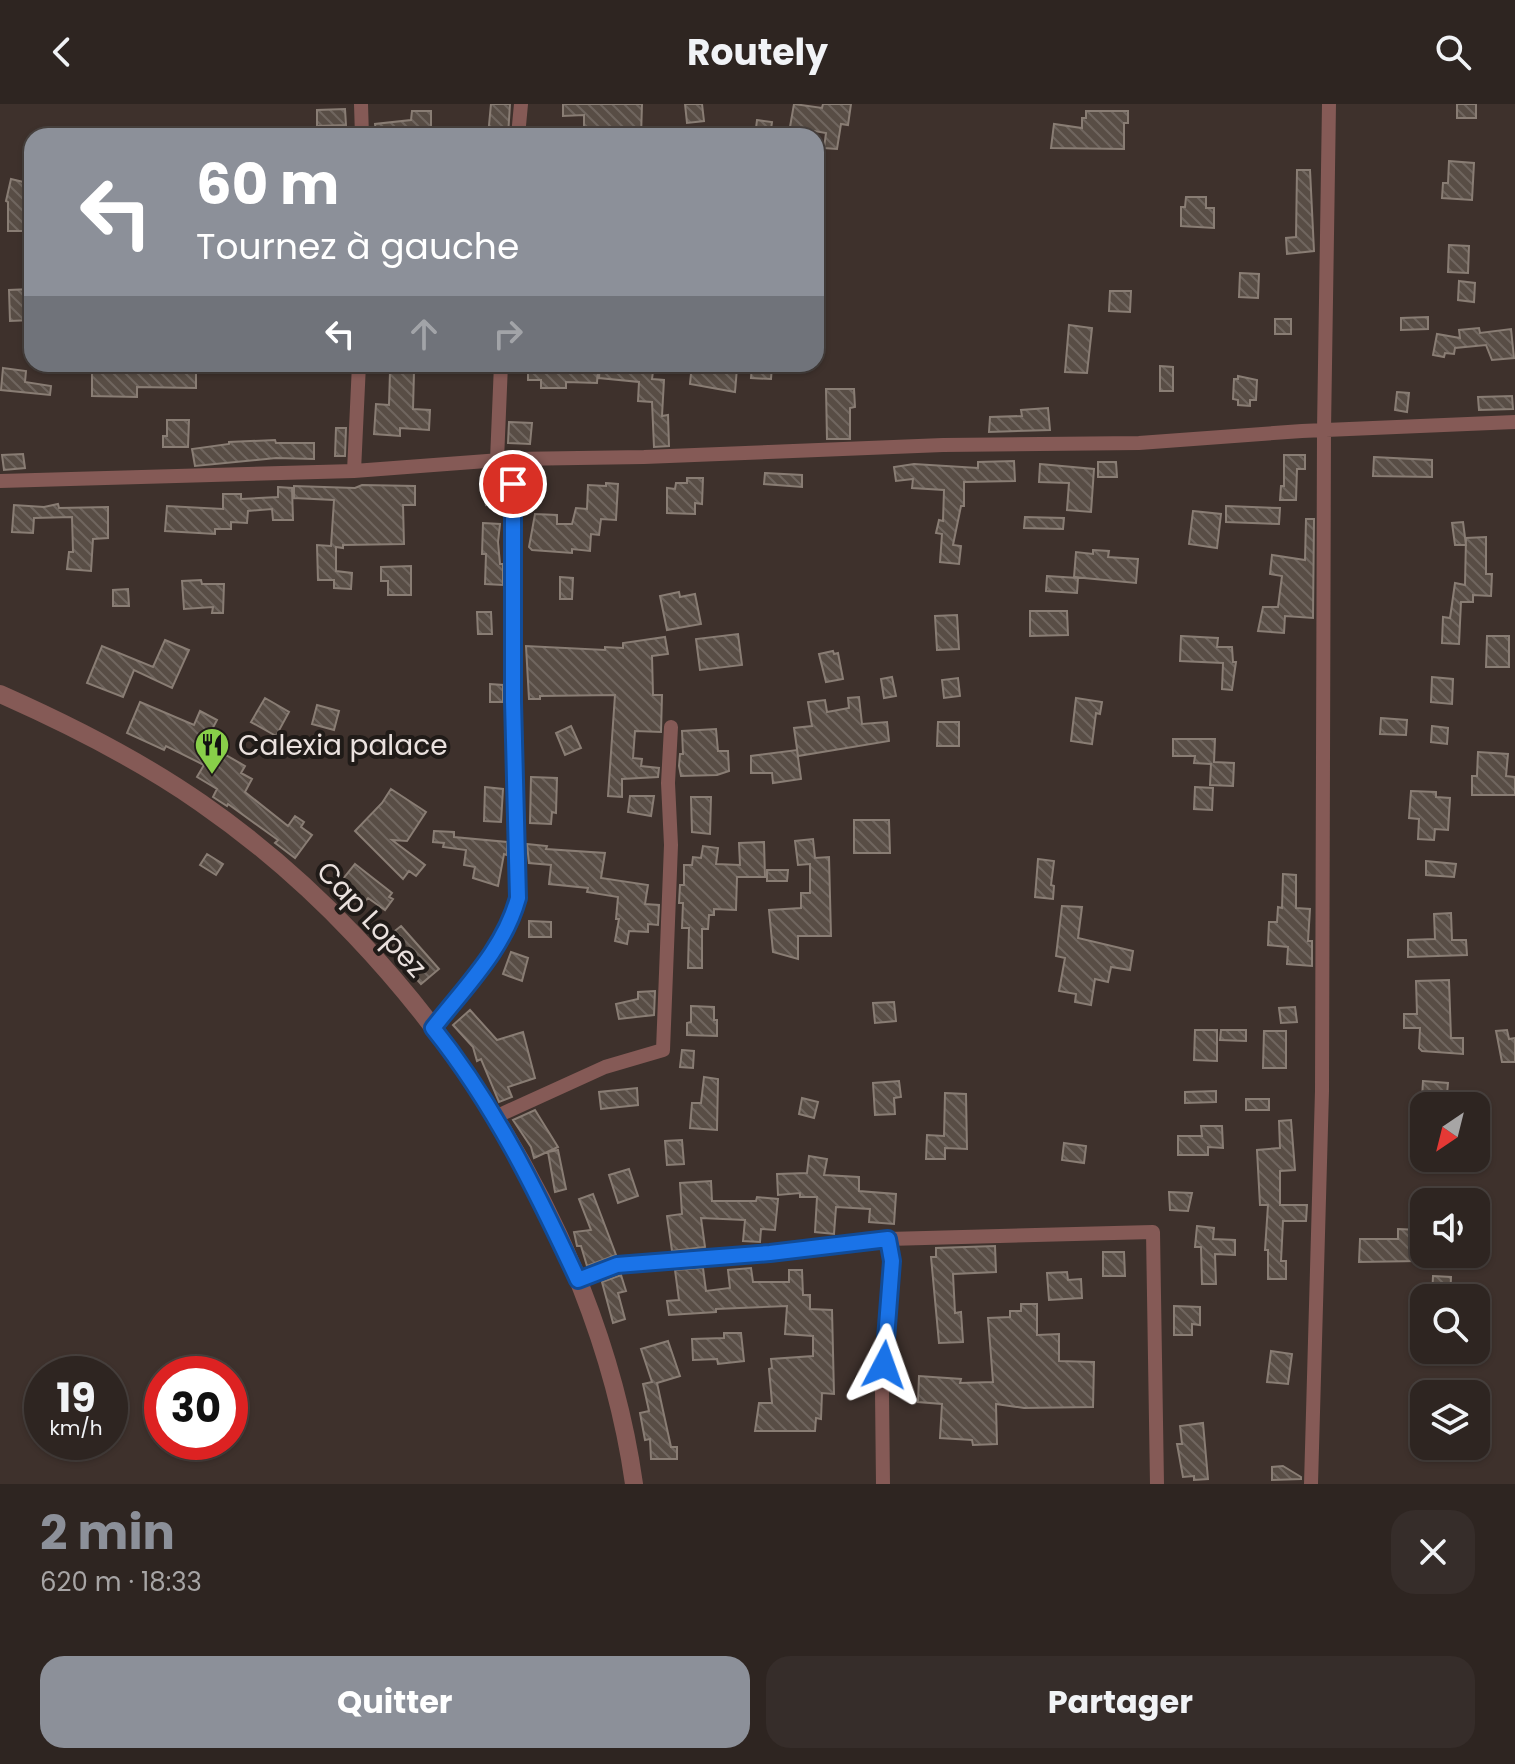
<!DOCTYPE html>
<html lang="fr">
<head>
<meta charset="utf-8">
<style>
	:root { --surface:#2e2521; --page:#362d2a; --text:#f1f3f6; --muted:#a7a5a5; --line:#49423f; --accent:#8c9099 }
	body { margin:0; font-family:Poppins,sans-serif; background:var(--page); color:var(--text); height:100vh; display:flex; flex-direction:column; font-size:30px; white-space:nowrap }
	* { box-sizing:border-box; margin:0 }
	p { font-size:26px; color:var(--muted) }
	.icon { flex:none; width:44px; height:44px; fill:none; stroke:currentColor; stroke-width:2; stroke-linecap:round; stroke-linejoin:round }
	.map { position:relative; height:1380px; overflow:hidden }
	.panel { display:flex; flex-direction:column; background:var(--surface); flex:1 }
	.panel>* { flex:none }
	.hud { position:absolute; left:24px; top:24px; width:800px; height:244px; border-radius:24px; box-shadow:0 2px 6px #0004,0 0 0 2px var(--line); background:#8c9099; color:#fff; overflow:hidden }
	.needle { width:52px; rotate:215deg }
	.tools { position:absolute; left:1410px; top:988px; display:grid; gap:16px }
	.tools a { display:grid; place-items:center; width:80px; height:80px; border-radius:16px; background:var(--surface); box-shadow:0 2px 6px #0004,0 0 0 2px var(--line); font-size:40px }
	.speed { position:absolute; left:24px; top:1252px; display:flex; gap:16px; font-size:40px; font-weight:700; text-align:center }
	.speed>* { display:grid; place-content:center; width:104px; height:104px; border-radius:50%; background:var(--surface); box-shadow:0 2px 6px #0004,0 0 0 2px var(--line); line-height:1 }
	.speed small { font-size:20px; font-weight:400 }
	.speed .limit { border:12px solid #d22; background:#fff; color:#111 }
	.pin { position:absolute; display:grid; place-items:center; width:68px; height:68px; color:#fff; margin:-34px; border:4px solid #fff; border-radius:50%; box-shadow:0 2px 8px #0007 }
	.me { position:absolute; width:88px; margin:-44px; rotate:4deg; stroke-linejoin:round; filter:drop-shadow(0 0 6px #0008) }
	.turn { display:flex; align-items:center; gap:28px; height:168px; padding:0 40px; font-size:36px }
	.turn .icon { width:104px; height:104px; stroke-width:2.5 }
	.turn b { display:block; font-size:56px; line-height:68px }
	.lanes { display:flex; align-items:center; height:76px; padding:0 40px; background:#0003; justify-content:center; gap:40px; direction:ltr }
	.lanes .off { opacity:.35 }
	.round { display:grid; place-items:center; flex:none; width:84px; height:84px; border-radius:24px; background:var(--page) }
	.head { display:flex; align-items:center; justify-content:space-between; height:136px; padding:0 40px }
	h1 { font-size:48px; font-weight:700; line-height:60px; color:var(--accent) }
	.action { display:flex; gap:16px; margin-top:auto; padding:16px 40px }
	.action a { flex:1; height:92px; border-radius:24px; background:var(--accent); color:#fff; font-size:32px; font-weight:700; line-height:92px; text-align:center }
	.action a+a { background:var(--page); color:var(--text) }
	header { display:flex; justify-content:space-between; align-items:center; height:104px; padding:0 40px; background:var(--surface); font-size:36px; font-weight:700 }
	.map>svg:first-child { display:block }
	.building { fill:url(#building-back-hatch); stroke:#897d74; stroke-width:2 }
	.lines { fill:none; stroke-linecap:round; stroke-linejoin:round }
	.minor { stroke:#855a56; stroke-width:14 }
	.tertiary { stroke:#855a56; stroke-width:18 }
	.route-casing { stroke:#114b97; stroke-width:20 }
	.route { stroke:#1a73e8; stroke-width:14 }
	.labels { text-anchor:middle; stroke-width:8; stroke-linejoin:round; paint-order:stroke }
	.poi-label { font-size:28px; fill:#eae1de; stroke:#201b18; text-anchor:start }
	.street-label { font-size:28px; fill:#eae1de; stroke:#201b18 }
</style>
</head>
<body>
<header><svg class="icon" aria-label="back" viewBox="0 0 24 24"><path d="M15 5l-7 7 7 7"/></svg>Routely<svg class="icon" aria-label="search" viewBox="0 0 24 24"><circle cx="10" cy="10" r="6"/><path d="M15 15l6 6"/></svg></header>
<div class="map">
<svg width="1515" height="1380" viewBox="0 0 1515 1380">
	<defs>
		<pattern id="building-back-hatch" width="6" height="6" patternUnits="userSpaceOnUse" patternTransform="scale(2)"><rect width="6" height="6" fill="#584d45"/><path d="M-1 5l2 2M0 0l6 6M5-1l2 2" fill="none" stroke="#70665f"/></pattern>
	</defs>
	<rect width="100%" height="100%" fill="#3e312c"/>
	<path class="building" d="M491 0H510L508 32H488Z
		M563 0H642L641 32H614L615 27H584V11L563 12Z
		M685 0H702L704 17 687 19Z
		M794 0 822 4 823 0H851L848 21 841 20 837 45 824 44 826 29 790 23Z
		M1457 0H1476V14H1457Z
		M345 5 346 21 317 22V6Z
		M412 7H431V28H376L375 20 411 16Z
		M1086 7H1128V19H1124V45L1051 44 1054 20 1082 24V14H1086Z
		M757 16 772 18 770 32H755Z
		M1449 57 1474 59 1472 96 1442 94 1443 79H1448Z
		M1297 66H1310L1314 147 1287 150 1286 134 1296 133Z
		M11 75 32 80 31 127H8V98L6 97Z
		M1186 93H1206V104H1214V124L1181 122V103H1185Z
		M1449 141 1469 142 1468 169 1448 168Z
		M1240 169 1259 170 1258 194 1239 193Z
		M1459 177 1475 179 1474 198 1458 196Z
		M31 185 32 216 10 217 9 186Z
		M1110 187H1131L1130 208 1109 207Z
		M1428 213V225L1401 226V214Z
		M1275 215H1291V230H1275Z
		M1069 221 1092 224 1087 269 1065 268Z
		M1479 224 1480 229 1511 225 1514 254 1492 256 1486 241 1455 244 1454 250 1445 249 1444 253 1433 251 1437 230 1460 234 1459 226Z
		M528 260H580V263L598 264 597 279 566 278V284H541V276H528Z
		M600 260H654L652 275 664 276 662 312 668 311 669 342 654 343 652 298 638 297 639 278 599 274Z
		M692 260 737 264 735 288 690 280Z
		M752 260 772 262 771 275 751 274Z
		M1160 262 1173 263V287H1160Z
		M3 264 26 267 25 278 51 282 50 291 1 286Z
		M149 264 196 265V284L137 283V293L92 292V266H149Z
		M390 268H414L413 305 430 306 429 326 400 324V332L374 330 376 300 389 301Z
		M1238 272 1257 276 1256 296H1250V302L1238 301V296L1233 295 1234 275H1238Z
		M826 285H854L855 303 850 304V335H827Z
		M1397 288 1409 289 1407 308 1395 306Z
		M1512 292 1513 305 1479 306 1478 293Z
		M1048 304 1050 326 989 328 990 313 1022 312 1021 306Z
		M167 316H189L188 343H163V332H167Z
		M509 318 532 319 530 340 508 339Z
		M336 324H346L345 352H335Z
		M275 336 276 339H314V355L276 354 195 362 192 345 229 340V338Z
		M23 350 25 364 4 366 2 351Z
		M1284 351H1305V365H1297L1296 396H1280L1281 382H1284Z
		M1374 353 1432 356V373L1373 372Z
		M1014 357 1015 377 964 378V402H961L953 441 961 442 959 460 940 458 942 430 936 429 939 416 943 417 944 386 912 384 913 375 896 377 894 363 914 360 978 364V358Z
		M1098 358H1116L1117 373H1098Z
		M1040 360 1094 365 1091 408 1067 406 1069 379 1039 378Z
		M765 369 802 371V383L764 380Z
		M687 374H703L702 400 695 399V410L667 409V384L675 385 676 379H687Z
		M500 378 503 398 486 401 482 380Z
		M606 379 618 380 616 416 601 415 599 431 591 430 590 447 572 445V449L532 446 529 443 535 410 557 411V420H572L576 404 587 405 588 381 606 382Z
		M362 381 415 382V401H403L404 440 343 441V444L336 443V467L352 469 351 485 334 484V476H318L317 441 331 442 334 396 294 394V382L355 384Z
		M278 383 292 384 293 416H273L272 405 248 407 247 419 231 418V425H215V430L165 427 167 402 223 405V390H241V395L278 393Z
		M58 400 59 404 108 403V434L93 435 91 467 67 465 69 448H73L72 413 34 414 33 429 12 428 14 401 44 403Z
		M1226 402 1280 404 1279 420 1226 418Z
		M1193 407 1221 410 1217 444 1189 440Z
		M1025 413 1064 414 1063 425 1024 424Z
		M1306 415H1314L1313 514 1285 512 1284 529 1258 527 1263 503H1278L1282 472 1270 470 1272 451 1305 456Z
		M1463 418 1466 441H1455L1452 419Z
		M483 419 500 420 498 438 500 460H503V481L485 480 486 450H482Z
		M1486 433V470H1492L1491 492 1473 491V498H1461L1459 540 1442 539 1443 513 1450 514 1455 479 1465 481 1466 434Z
		M1093 446 1109 447 1108 453 1138 455 1136 479 1074 473 1076 448 1093 450Z
		M411 462V491H388V477H381V463Z
		M1047 472 1078 474 1077 489 1046 487Z
		M560 473 573 474 572 495H560Z
		M201 476 202 480H224L223 509H212L213 503 184 505 182 477Z
		M128 485 129 502H113V486Z
		M679 488 680 493 695 490 701 520 667 526 660 492Z
		M1030 507H1067L1068 531 1030 532Z
		M477 508H491L492 530H478Z
		M957 511 959 545 937 546 935 512Z
		M738 530 742 561 700 566 696 535Z
		M1181 532 1218 534 1217 543H1232L1233 558H1236L1232 586 1222 585 1223 559 1180 557Z
		M1487 532H1509V563H1486Z
		M665 533 668 550 652 552 653 591H662L661 628 635 627 633 654 642 655 641 662 659 664 658 673 622 675V693L608 692 615 591 540 592V595H529L526 542 605 546V543L623 544V539Z
		M165 536 189 546 172 584 134 566 123 593 87 579 102 542 153 563Z
		M833 547 834 550 838 549 843 575 826 578 819 550Z
		M892 573 896 592 884 594 881 575Z
		M1432 573 1453 575 1452 600 1431 598Z
		M958 574 960 592 944 594 942 576Z
		M490 580 503 581V598H490Z
		M859 593 862 620 887 618 889 637 798 652 794 624 812 622 808 598 825 596 827 608 849 604 848 594Z
		M265 594 289 608 276 632 251 618Z
		M1076 594 1102 598 1100 610 1096 609 1092 640 1071 637Z
		M140 598 194 621 200 607 217 616 205 639 245 662 241 669 252 675 245 688 288 722 295 712 304 718 301 723 312 731 295 754 275 739 278 736 228 700 227 702 213 693 217 685 197 673 204 661 166 642 164 646 127 629Z
		M317 601 339 607 334 626 312 620Z
		M1381 614 1407 616 1406 631 1380 630Z
		M938 618H959V642H937Z
		M571 622 581 644 565 651 556 629Z
		M1432 622 1448 624 1447 640 1431 638Z
		M716 625 718 647H728L729 667 717 671 681 672 679 662 680 650H683L682 627Z
		M1173 635H1215L1214 658 1234 659 1233 682 1210 681 1211 660 1194 659 1195 652H1173Z
		M797 646 801 675 773 679 772 669H751V652Z
		M1478 648 1508 650 1506 672 1515 673V691H1472V672H1477Z
		M531 673 557 674 556 709 552 708 551 720 530 719Z
		M485 683 503 685 501 718 484 717Z
		M1195 683 1213 684 1212 706 1194 705Z
		M391 685 426 708 407 737 392 736 425 761 416 772 409 767 403 775 355 727 382 699Z
		M1411 687 1436 688V693L1450 694 1448 726 1435 725 1434 736 1418 735 1419 715 1409 714Z
		M630 692H654L651 712 628 708Z
		M691 693H711L710 730 692 728Z
		M854 716H889L890 749H854Z
		M434 727 454 728V733L507 738V751L504 750 498 782 473 774 475 763 464 761 466 746 443 743 444 739 433 738Z
		M813 735 815 754 829 753 831 832H798V855L773 848 769 806 801 804V789H810V760L798 761 795 737Z
		M764 738 765 773H737L736 806 714 805V811H709L708 825H702V864H688L689 824H682L683 799H679L680 781H684V761H692L693 753 701 754 703 742 718 744 716 760 740 761 739 739Z
		M527 740 547 742 546 745 605 749 601 774 648 781 645 800 659 801 658 821 648 820V828L629 827 627 840 615 837 619 815H616L618 793 587 788 588 784 549 780 551 761 529 759Z
		M207 750 223 760 216 771 200 761Z
		M1038 755 1054 757 1051 781 1054 782 1053 795 1035 793Z
		M1426 757 1456 760 1454 773 1426 771Z
		M355 760 392 789 389 793 393 795 385 806 368 794 361 802 339 780Z
		M767 766H788L787 777H767Z
		M1283 770 1296 771V804L1310 805 1308 837H1312V862L1287 860 1288 843 1268 841 1269 818H1277L1278 803 1282 804Z
		M1062 802 1082 803 1078 834 1133 847 1130 866 1111 863 1108 878 1095 875 1091 901 1075 898 1076 890 1059 887 1065 854 1056 852Z
		M1451 809 1452 836H1466L1467 851 1408 853V836L1435 835 1434 810Z
		M529 817 551 818V833H529Z
		M401 822 439 865 421 880 382 837Z
		M511 848 528 854 522 877 503 870Z
		M1449 876 1451 934H1463V950L1422 947 1419 944 1420 924H1404V910H1417L1416 877Z
		M655 887 654 911 619 915 616 900 638 895V888Z
		M894 898 896 917 875 919 873 899Z
		M691 902 714 903V916H717V932L687 931V919L691 918Z
		M1295 903 1297 918 1281 919 1279 904Z
		M470 906 497 936 523 928 535 974 508 983 512 993 499 998 481 955 477 957 473 943 453 921Z
		M1195 926H1217V957L1194 956Z
		M1221 926H1246V937L1220 936Z
		M1507 926 1509 935 1515 934V958H1502L1496 927Z
		M1264 927H1286V964H1263Z
		M682 946 694 947 693 964 680 963Z
		M704 973 718 975 717 1026 690 1024 692 999H701Z
		M899 977 901 993 894 994 895 1010 875 1011 873 979Z
		M1423 977 1448 979 1447 990 1442 989 1441 995 1422 994Z
		M637 984 638 1001 601 1005 599 988Z
		M1216 987V998L1185 999V988Z
		M945 989 966 990 967 1045 945 1044V1055H926L927 1031 944 1032Z
		M802 994 818 998 814 1014 799 1010Z
		M1246 995H1269V1006H1246Z
		M535 1006 558 1043 534 1054 531 1043 513 1016Z
		M1291 1016 1295 1066 1280 1067V1101H1307L1306 1117H1283L1281 1157H1286V1175H1268V1146H1265L1268 1101H1260L1257 1046 1280 1044 1279 1017Z
		M1201 1022H1222L1223 1044 1208 1043V1051H1178V1032H1202Z
		M682 1036 684 1060 667 1061 665 1037Z
		M1064 1039 1086 1042 1084 1059 1062 1056Z
		M558 1046 566 1085 555 1088 548 1048Z
		M809 1052 827 1055 824 1071 859 1073V1087L896 1090 894 1120 869 1118 870 1105 836 1103 834 1130 815 1128 817 1093H800V1089L778 1091 777 1070 807 1069Z
		M1429 1054H1456V1066L1428 1064Z
		M629 1065 638 1092 618 1099 609 1071Z
		M711 1077 712 1097H756L757 1093 778 1095 775 1126 761 1125 760 1138 743 1137 745 1116 701 1114 705 1143 672 1147 667 1112 682 1110 680 1079Z
		M1169 1088 1192 1089 1188 1107 1170 1106Z
		M593 1090 616 1151 587 1162 581 1142H577L574 1128 591 1126 579 1095Z
		M1197 1122 1214 1124 1213 1135 1235 1136V1151L1215 1150 1216 1180H1202L1201 1143H1195Z
		M1398 1125 1419 1126V1157L1359 1158 1360 1135H1398Z
		M995 1142 996 1168 953 1170 955 1209 961 1208 963 1238 939 1239 931 1153H936V1144Z
		M1103 1148H1124L1125 1172H1103Z
		M703 1164 706 1187 730 1184 728 1166 751 1164 753 1178H789V1166H802L803 1191H810V1205L832 1206 834 1290 822 1289 821 1315 816 1314 815 1327H755L759 1299H772L769 1265 772 1264 771 1255 813 1252V1232L785 1230 787 1202 716 1205V1208L669 1211 667 1197 679 1196 675 1166Z
		M1067 1168 1068 1176 1081 1175 1082 1194 1049 1196 1047 1169Z
		M621 1171 626 1187 618 1189 625 1215 613 1219 602 1178Z
		M1433 1172 1451 1173 1450 1194H1432Z
		M1021 1200H1037V1231L1059 1230V1257L1094 1258 1093 1303 1024 1304 996 1300 997 1340 973 1341 972 1336 940 1334 942 1300 918 1298 919 1272 961 1275 960 1279 993 1278 988 1214 1010 1213V1207H1021Z
		M1174 1202 1200 1203V1221L1192 1220V1231H1174Z
		M724 1229H741L744 1257 718 1260 717 1255 693 1256 692 1235 724 1234Z
		M668 1237 680 1272 657 1279 671 1343H677V1355H651L650 1335 645 1336 640 1309 649 1307 643 1280 652 1278 641 1245Z
		M1271 1247 1292 1250 1288 1280 1267 1278Z
		M1203 1319 1208 1375 1194 1376V1372L1183 1373 1177 1340H1182L1180 1322Z
		M1283 1362 1301 1373V1375L1272 1376V1363Z"/>
	<g class="lines">
		<path class="minor" d="M361 0 362 32
			M518 32 521 0
			M497 356 501 260
			M354 367 359 260
			M0 377 354 367 513 355 644 353 943 341 1139 339 1302 327 1515 318
			M433 924C465 883 504 845 518 794L513 597V355
			M495 1013 605 963 663 946 671 741 668 679 671 623
			M578 1176 617 1161 770 1149 888 1135 1153 1128 1157 1380
			M883 1380 882 1288 892 1157 888 1135
			M1311 1380 1322 987 1324 326 1329 0"/>
		<path class="tertiary" d="M0 590C70 621 138 655 201 699 418 849 597 1117 634 1380"/>
	</g>
	<g class="lines">
		<defs>
			<path id="route" d="M513 380V597L518 794C504 845 465 883 433 924 494 1000 537 1088 578 1176L617 1161 770 1149 888 1135 892 1157 884 1261"/>
		</defs>
		<use href="#route" class="route-casing"/>
		<use href="#route" class="route"/>
	</g>
	<defs>
		<symbol id="restaurant-pin" viewBox="-11 -11 22 30"><path d="M0 17L-7.5 6A9.5 9.5 0 1 1 7.5 6Z" fill="#88cf49" stroke="#201b18"/><path d="M-5-6h1v4h1v-4h1v4h1v-4h1v5L-1.5 .5V6h-2V.5L-5-1ZM5-6V6H3V1.5H1.5Q1.5-4 5-6Z" fill="#111"/></symbol>
	</defs>
	<g fill-rule="evenodd">
		<use href="#restaurant-pin" x="192" y="621" width="40" height="54"/>
	</g>
	<g class="labels">
		<g class="poi-label">
			<text x="238" y="651">Calexia palace</text>
		</g>
		<g class="street-label">
			<text transform="translate(372 815) rotate(47)" y="10">Cap Lopez</text>
		</g>
	</g>
</svg>
<div class="tools">
<a><svg class="needle" viewBox="-14 -14 28 28"><path d="M0-13l5 13h-10z" fill="#e53935"/><path d="M0 13l5-13h-10z" fill="#a7a5a5"/></svg></a>
<a><svg class="icon" aria-label="sound" viewBox="0 0 24 24"><path d="M4 9h4l5-4v14l-5-4H4zM17 9q2 3 0 6"/></svg></a>
<a><svg class="icon" aria-label="search" viewBox="0 0 24 24"><circle cx="10" cy="10" r="6"/><path d="M15 15l6 6"/></svg></a>
<a><svg class="icon" aria-label="layers" viewBox="0 0 24 24"><path d="M12 4l9 5-9 5-9-5zM3 14l9 5 9-5"/></svg></a>
</div>
<div class="speed"><div>19<small>km/h</small></div><div class="limit">30</div></div>
<div class="pin" style="left:513px;top:380px;background:#d93025"><svg class="icon" aria-label="arrive" viewBox="0 0 24 24"><path d="M6 21V4h12l-3 4 3 4H6"/></svg></div>
<svg class="me" style="left:884px;top:1261px" viewBox="-20 -20 40 40"><path d="M0-17L14 15 0 8-14 15z" fill="#1a73e8" stroke="#fff" stroke-width="4"/></svg>
<div class="hud">
<div class="turn"><svg class="icon" aria-label="left" viewBox="0 0 24 24"><path d="M17 20v-9H6M10 6l-5 5 5 5"/></svg><div><b>60 m</b>Tournez à gauche</div></div>
<div class="lanes"><svg class="icon" aria-label="left" viewBox="0 0 24 24"><path d="M17 20v-9H6M10 6l-5 5 5 5"/></svg><svg class="icon off" aria-label="ahead" viewBox="0 0 24 24"><path d="M12 20V5M6 11l6-6 6 6"/></svg><svg class="icon off" aria-label="right" viewBox="0 0 24 24"><path d="M7 20v-9h11M14 6l5 5-5 5"/></svg></div>
</div>
</div>
<section class="panel">
<div class="head"><div><h1>2 min</h1><p>620 m · 18:33</p></div><a class="round"><svg class="icon" aria-label="close" viewBox="0 0 24 24"><path d="M6 6l12 12M18 6L6 18"/></svg></a></div>
<div class="action"><a>Quitter</a><a>Partager</a></div>
</section>
</body>
</html>
